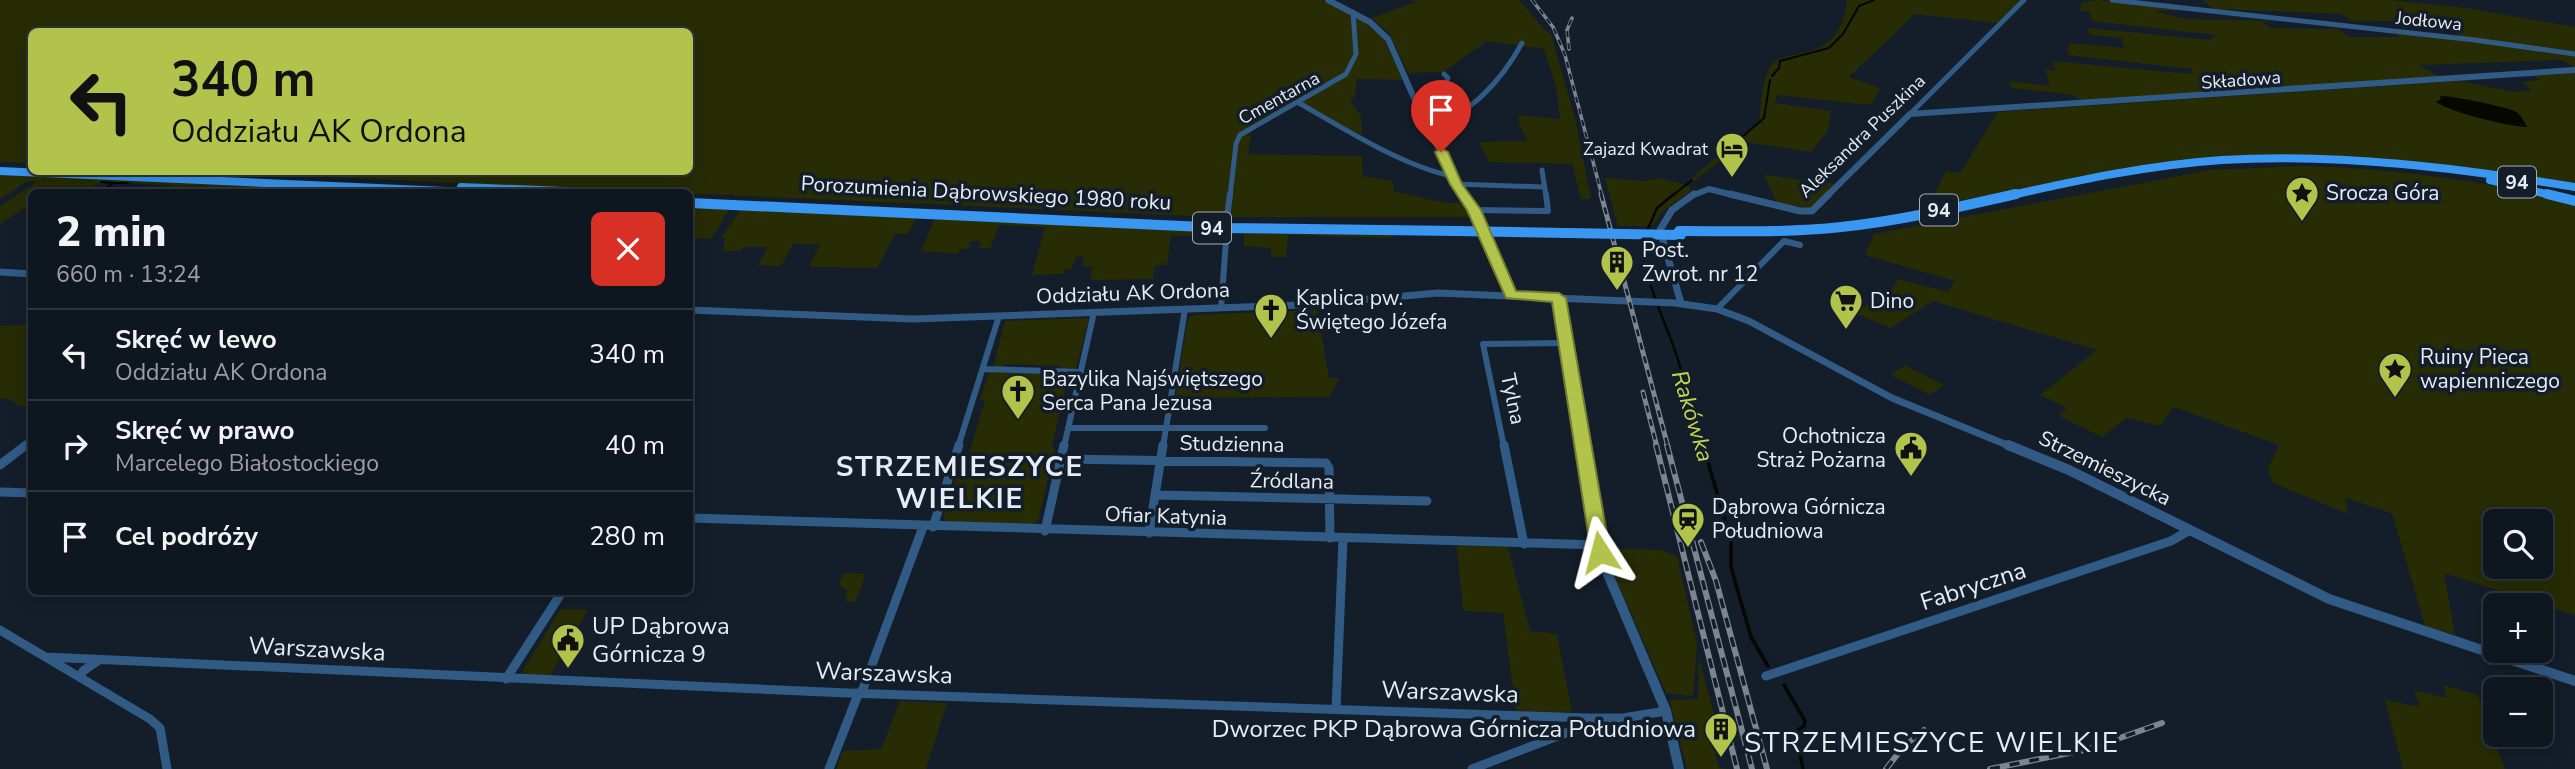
<!DOCTYPE html>
<html lang="pl">
<head>
<meta charset="utf-8">
<style>
	:root { --surface:#0e1620; --page:#1c232d; --text:#f1f3f6; --muted:#9b9fa5; --line:#2e353e }
	body { margin:0; font-family:"Nunito Sans",sans-serif; background:var(--page); color:var(--text); height:100vh; display:flex; flex-direction:column; font-size:26px; white-space:nowrap }
	* { box-sizing:border-box; margin:0 }
	p { font-size:23px; color:var(--muted) }
	.icon { flex:none; width:38px; height:38px; fill:none; stroke:currentColor; stroke-width:2; stroke-linecap:round; stroke-linejoin:round }
	.map { position:relative; flex:1; overflow:hidden }
	.side { position:absolute; left:28px; top:189px; width:665px; height:406px; display:flex; flex-direction:column; background:var(--surface); border-radius:10px; box-shadow:0 4px 18px #0003,0 0 0 2px var(--line) }
	.side>* { flex:none }
	.guide { position:absolute; left:28px; top:28px; width:665px; height:147px; border-radius:10px; box-shadow:0 4px 18px #0003,0 0 0 2px var(--line); background:#b2c34c; color:#111; overflow:hidden }
	.buttons { position:absolute; left:2483px; top:509px; display:grid; gap:14px }
	.buttons a { display:grid; place-items:center; width:70px; height:70px; border-radius:10px; background:var(--surface); box-shadow:0 4px 18px #0003,0 0 0 2px var(--line); font-size:35px }
	.pin { position:absolute; display:grid; place-items:center; width:60px; height:60px; color:#fff; margin:-72px -30px; border-radius:50% 50% 50% 0; rotate:-45deg; box-shadow:0 0 7px #0007 }
	.pin .icon { rotate:45deg }
	.me { position:absolute; width:77px; margin:-38px; rotate:351deg; stroke-linejoin:round; filter:drop-shadow(0 0 5px #0008) }
	.turn { display:flex; align-items:center; gap:24px; height:147px; padding:0 28px; font-size:32px }
	.turn .icon { width:91px; height:91px; stroke-width:2.5 }
	.turn b { display:block; font-size:49px; line-height:60px }
	.round { display:grid; place-items:center; flex:none; width:74px; height:74px; border-radius:10px; background:var(--page) }
	.head { display:flex; align-items:center; justify-content:space-between; height:119px; padding:0 28px }
	h1 { font-size:42px; font-weight:800; line-height:52px }
	ul { padding:0; list-style:none }
	li { display:flex; align-items:center; gap:21px; height:91px; padding:0 28px; border-top:2px solid var(--line) }
	li div { flex:1 }
	li b { display:block; font-size:26px }
	li em { font-style:normal }
	.map>svg:first-child { display:block }
	.green { fill:#272c05; fill-rule:evenodd }
	.water { fill:#050700 }
	.lines { fill:none; stroke-linecap:round; stroke-linejoin:round }
	.stream-far2 { stroke:#050700; stroke-width:2 }
	.stream-far1 { stroke:#050700; stroke-width:2.5 }
	.stream { stroke:#050700; stroke-width:3.5 }
	.minor-far2 { stroke:#315b85; stroke-width:5 }
	.minor-far1 { stroke:#315b85; stroke-width:6 }
	.minor { stroke:#315b85; stroke-width:9 }
	.tertiary-far2 { stroke:#315b85; stroke-width:6 }
	.tertiary-far1 { stroke:#315b85; stroke-width:7 }
	.tertiary { stroke:#315b85; stroke-width:10 }
	.primary-far1 { stroke:#3a97f1; stroke-width:8 }
	.primary { stroke:#3a97f1; stroke-width:10 }
	.rail-far2-casing { stroke:#7b858f; stroke-width:3.5 }
	.rail-far1-casing { stroke:#7b858f; stroke-width:5 }
	.rail-casing { stroke:#7b858f; stroke-width:6 }
	.rail-far2 { stroke:#131e2a; stroke-width:2; stroke-dasharray:6; stroke-linecap:butt }
	.rail-far1 { stroke:#131e2a; stroke-width:2.5; stroke-dasharray:7; stroke-linecap:butt }
	.rail { stroke:#131e2a; stroke-width:3.5; stroke-dasharray:10; stroke-linecap:butt }
	.primary-bridge { stroke:#3a97f1; stroke-width:10 }
	.route { fill:#b2c34c; stroke:#747f31; stroke-width:2 }
	.labels { text-anchor:middle; stroke-width:7; stroke-linejoin:round; paint-order:stroke }
	.far-street-label { font-size:18px; fill:#e4ecf5; stroke:#131e2a }
	.far-poi-label { font-size:18px; fill:#e4ecf5; stroke:#131e2a; text-anchor:end }
	.shield { fill:#131e2a; stroke:#a5aeb8; stroke-width:2 }
	.shield-label { font-size:19px; font-weight:bold; fill:#e4ecf5 }
	.street-label { font-size:21px; fill:#e4ecf5; stroke:#131e2a }
	.poi-label { font-size:21px; fill:#e4ecf5; stroke:#131e2a; text-anchor:start }
	.water-label { font-size:23px; font-style:italic; fill:#c4d650; stroke:#131e2a }
	.near-street-label { font-size:24px; fill:#e4ecf5; stroke:#131e2a }
	.near-poi-label { font-size:24px; fill:#e4ecf5; stroke:#131e2a; text-anchor:start }
	.district-label { font-size:28px; font-weight:bold; letter-spacing:2px; fill:#e4ecf5; stroke:#131e2a }
	.near-neighbourhood-label { font-size:28px; letter-spacing:2px; fill:#e4ecf5; stroke:#131e2a }
</style>
</head>
<body>
<div class="map">
<svg width="2575" height="769" viewBox="0 0 2575 769">
	<rect width="100%" height="100%" fill="#131e2a"/>
	<path class="green" d="M0 0H1322L1358 17 1382 35 1403 80 1357 79 1355 96 1350 101 1361 116 1362 136 1297 101 1242 132 1251 136 1248 154 1362 156 1363 176 1393 181 1394 192C1420 195 1437 206 1465 202L1472 217H1216L213 172H690V32H32L31 163 0 162Z
		M1412 0H1519L1545 30 1551 34 1575 118 1591 199H1581L1572 164 1489 162 1479 142 1528 141 1519 125 1518 115 1560 119 1556 86 1544 49 1487 41 1443 72 1408 73 1389 33 1372 18 1416 2Z
		M1847 0H2021L1997 23 1915 14 1849 77 1880 88 1872 105 1776 95 1775 103 1831 111 1828 131 1811 152 1744 142 1693 182 1688 181 1757 123 1766 124 1759 121C1762 104 1761 76 1773 63 1779 57 1790 56 1798 54 1829 49 1844 32 1847 0Z
		M2097 0 2191 10 2153 11 2186 19 2277 21 2262 22 2271 28 2338 29 2348 37H2399L2393 32 2575 55V68L2562 60 2419 65 2442 78 2084 100 2075 98V95L2011 88 2010 81 2050 86 2045 70 2056 71 2052 61 2189 74 2193 69 2068 55 2069 43 2124 48 2122 38 2090 35 2088 28 2211 40 2217 35 2092 21 2090 12 2080 11 2081 3Z
		M2202 0H2389L2466 8 2575 27V52L2461 37 2440 22 2351 21 2342 14 2215 9Z
		M2575 72V183L2475 169 2352 158 2139 166 1928 207 1946 171 1960 173 1998 112 2461 81 2514 92 2532 90 2522 82 2541 80 2533 75ZM2448 96 2514 111 2526 127C2503 125 2457 113 2437 102Z
		M2307 166C2399 169 2486 181 2575 204V615L2444 573 2455 635 2425 626 2392 513 2345 498 2348 514 2273 483 2268 469 2279 445 2174 407 2160 426 2126 418 2102 437 2059 416 2067 408 2040 395 2097 350 1933 301 1891 328 1854 313 1892 288 1899 279 1948 292 1955 281 1865 255 1874 234 2210 170ZM2496 522H2541V567H2496Z
		M0 174 263 186 242 191 207 187 190 192H165L173 186 102 181 86 192H32L31 204 0 224V207L36 182 28 181 0 199Z
		M1764 175 1834 184 1810 208 1777 203Z
		M1605 178 1644 181 1659 178 1689 186 1691 191 1662 212 1652 226H1618Z
		M690 206 916 218 908 234H895L877 268 809 267 820 244H793L781 266 758 265 768 247H744L741 251H723L725 239 721 238 740 210 730 209 711 238 690 239Z
		M935 219 1391 233 1392 238 1288 235 1286 257H1271V248L1244 246V234L1171 236 1167 265 1155 266 1153 279 1090 280 1093 267 1082 266 1084 257 1076 256 1072 269H1065L1064 274 1032 275 1045 227 999 225 990 249 979 248 981 241H971L968 249H960L958 254 921 251Z
		M1317 310 1329 378H1339L1330 397 1175 398 1188 318 1194 315Z
		M1089 318 1076 369 1061 370V366L1005 364 1001 368H993L1005 321Z
		M31 324V406H19L7 398 0 399V326Z
		M1905 365 1944 385 1930 395 1891 375Z
		M989 372 1073 374 1072 379 1067 381 1052 446 1055 449 1038 521 1031 524 949 522 943 518 961 463 967 460 985 400H980Z
		M1457 546 1508 547 1530 631 1557 634 1572 712 1516 711 1503 613 1463 611Z
		M1606 548 1661 550 1677 556 1697 644 1693 696 1666 693 1612 570Z
		M844 573 866 574 855 602 845 601 847 590 838 585Z
		M561 609 588 610 550 676 523 675V670Z
		M1699 657 1719 733H1710L1719 768 1728 769H1687L1669 700 1698 699Z
		M2443 685 2478 695 2505 769H2403L2385 700 2420 707 2414 690 2447 698Z
		M900 701 947 703 926 769H836L843 751 881 749Z"/>
	<path class="water" d="M2440 96C2451 96 2511 107 2518 113 2521 116 2525 123 2527 127 2507 126 2453 113 2436 102L2441 99Z"/>
	<g class="lines">
		<path class="stream-far2" d="M1772 76 1779 68 1780 61 1829 48 1843 34 1859 6 1874 0
			M1726 151 1764 118 1770 80
			M102 182 113 183 106 188
			M113 183H128
			M1672 196 1692 180"/>
		<path class="stream-far1" d="M1647 231 1657 208 1674 194
			M1644 237C1637 266 1668 327 1677 357 1687 387 1695 417 1703 447"/>
		<path class="stream" d="M1703 445 1731 541V567L1751 637 1768 666
			M1784 685 1805 721 1804 726 1798 730
			M1796 734 1803 769"/>
		<path class="minor-far2" d="M2112 0 2475 40 2575 54
			M1299 103C1343 128 1402 166 1452 176
			M1910 114 2024 0
			M1422 118 1430 116 1452 90 1445 85 1448 78 1444 74
			M1427 127C1469 117 1502 80 1522 43
			M1542 170 1546 196
			M1456 184 1544 187
			M1230 196 1236 144 1240 135 1346 74 1356 54 1353 12"/>
		<path class="minor-far1" d="M1474 210 1548 211 1546 194
			M1227 218 1230 194
			M1221 308 1226 241
			M1717 309 1784 241 1800 245
			M983 369 1081 372
			M1068 428H1265
			M23 447 32 440
			M958 447 999 316
			M1064 447 1094 312
			M1163 447 1185 309
			M1504 447 1483 344 1566 343"/>
		<path class="minor" d="M1504 445 1524 544
			M1061 459 1326 463 1329 468 1330 538
			M0 465 26 445
			M0 492 32 493
			M1156 495 1427 501
			M690 518 1599 545
			M933 527 959 445
			M1045 531 1064 445
			M1149 533 1163 445
			M0 630 150 719 160 728 167 769
			M46 657 848 693 1587 718H1623L1666 711
			M1766 676 2171 541 2190 530
			M80 677 83 671 99 660
			M506 679 562 592
			M1336 709 1343 539
			M829 769 857 697 863 689 923 527
			M1472 769 1584 726 1587 718"/>
		<path class="tertiary-far2" d="M1328 0 1370 22 1388 39 1425 123 1464 196
			M1691 196 1709 189 1737 196
			M1827 196 1910 114 2575 70"/>
		<path class="tertiary-far1" d="M1463 194 1475 213 1511 295
			M1730 194 1800 211H1812L1829 194
			M0 272 32 274
			M1559 298 1583 447
			M1681 303 1660 230 1672 210 1694 194
			M690 310 913 319 1301 305 1438 293 1675 303 1717 309 1749 321 1892 398 2012 447"/>
		<path class="tertiary" d="M1583 445 1602 560 1666 711 1679 769
			M2008 445 2069 470 2329 599 2575 681"/>
		<path class="primary-far1" d="M0 171 468 192
			M2490 180 2554 196
			M461 187 588 192
			M2008 196C2078 180 2149 165 2222 160 2340 153 2458 168 2575 187"/>
		<path class="primary" d="M2547 194 2575 201
			M690 203 1225 228 1456 231
			M1679 231C1733 231 1787 233 1841 227 1900 221 1958 207 2016 194"/>
		<defs>
			<path id="rail-far2" d="M1532 0 1553 27 1565 55 1602 196
				M1569 49 1567 30 1572 18"/>
			<path id="rail-far1" d="M1601 194 1668 447
				M1643 392 1657 447"/>
			<path id="rail" d="M1656 445 1737 769
				M1667 445 1752 769
				M1701 542 1716 581 1767 769
				M1886 769 1904 746 1924 730
				M1990 769 2089 749 2162 723"/>
		</defs>
		<use href="#rail-far2" class="rail-far2-casing"/>
		<use href="#rail-far1" class="rail-far1-casing"/>
		<use href="#rail" class="rail-casing"/>
		<use href="#rail-far2" class="rail-far2"/>
		<use href="#rail-far1" class="rail-far1"/>
		<use href="#rail" class="rail"/>
		<path class="primary-bridge" d="M1456 231 1681 235"/>
	</g>
	<path class="route" d="M1441 148 1448 152 1462 184 1481 210 1516 291 1559 293 1566 298 1610 552 1607 556H1594L1591 552 1552 302 1506 298 1467 210 1450 184 1435 152Z"/>
	<defs>
		<symbol id="hotel-pin" viewBox="-11 -11 22 30"><path d="M0 17L-7.5 6A9.5 9.5 0 1 1 7.5 6Z" fill="#b2c34c" stroke="#131e2a"/><path d="M-6-4.5h1.5V1H6V5H4.5V3h-9V5H-6ZM-4 0a1.8 1.8 0 1 1 3.6 0ZM.5 0V-2.5h3Q6-2.5 6 0Z" fill="#111"/></symbol>
		<symbol id="sight-pin" viewBox="-11 -11 22 30"><path d="M0 17L-7.5 6A9.5 9.5 0 1 1 7.5 6Z" fill="#b2c34c" stroke="#131e2a"/><path d="M0-6L1.8-2.2L6-1.7L2.9 1.2L3.7 5.4L0 3.3L-3.7 5.4L-2.9 1.2L-6-1.7L-1.8-2.2Z" fill="#111"/></symbol>
		<symbol id="building-pin" viewBox="-11 -11 22 30"><path d="M0 17L-7.5 6A9.5 9.5 0 1 1 7.5 6Z" fill="#b2c34c" stroke="#131e2a"/><path d="M-4-6H4V6H1V3H-1V6H-4ZM-2.5-4.3h1.7v1.8h-1.7ZM.8-4.3h1.7v1.8H.8ZM-2.5-1h1.7V.8h-1.7ZM.8-1h1.7V.8H.8Z" fill="#111"/></symbol>
		<symbol id="supermarket-pin" viewBox="-11 -11 22 30"><path d="M0 17L-7.5 6A9.5 9.5 0 1 1 7.5 6Z" fill="#b2c34c" stroke="#131e2a"/><path d="M-6-5.5h2.5l.6 2H6L4.5 2H-2.5L-4.4-4H-6ZM-1.5 3.2a1.3 1.3 0 1 0 .1 0ZM3 3.2a1.3 1.3 0 1 0 .1 0Z" fill="#111"/></symbol>
		<symbol id="church-pin" viewBox="-11 -11 22 30"><path d="M0 17L-7.5 6A9.5 9.5 0 1 1 7.5 6Z" fill="#b2c34c" stroke="#131e2a"/><path d="M-1.2-6h2.4v3.5h3.3v2.4h-3.3V6h-2.4V-.1h-3.3v-2.4h3.3Z" fill="#111"/></symbol>
		<symbol id="civic-pin" viewBox="-11 -11 22 30"><path d="M0 17L-7.5 6A9.5 9.5 0 1 1 7.5 6Z" fill="#b2c34c" stroke="#131e2a"/><path d="M-.6-6.5H3V-4.5H.6V-3L4-1V1h2V6H-6V1h2V-1L-.6-3ZM-1.2 2.5V6h2.4V2.5Z" fill="#111"/></symbol>
		<symbol id="station-pin" viewBox="-11 -11 22 30"><path d="M0 17L-7.5 6A9.5 9.5 0 1 1 7.5 6Z" fill="#b2c34c" stroke="#131e2a"/><path d="M-3-6H3Q5-6 5-4V2Q5 4 3 4L4.5 6H3L1.5 4h-3L-3 6H-4.5L-3 4Q-5 4-5 2V-4Q-5-6-3-6ZM-3.5-4v3h7v-3ZM-3.5 1v1.5H-2V1ZM2 1v1.5H3.5V1Z" fill="#111"/></symbol>
	</defs>
	<g fill-rule="evenodd">
		<use href="#hotel-pin" x="1713" y="130" width="38" height="52"/>
		<use href="#sight-pin" x="2283" y="174" width="38" height="52"/>
		<use href="#building-pin" x="1598" y="243" width="38" height="52"/>
		<use href="#supermarket-pin" x="1827" y="282" width="38" height="52"/>
		<use href="#church-pin" x="1252" y="291" width="38" height="52"/>
		<use href="#sight-pin" x="2376" y="350" width="38" height="52"/>
		<use href="#church-pin" x="999" y="372" width="38" height="52"/>
		<use href="#civic-pin" x="1892" y="429" width="38" height="52"/>
		<use href="#station-pin" x="1669" y="500" width="38" height="52"/>
		<use href="#civic-pin" x="549" y="621" width="38" height="52"/>
		<use href="#building-pin" x="1702" y="710" width="38" height="52"/>
	</g>
	<g class="labels">
		<g class="far-street-label">
			<text transform="translate(2429 21) rotate(6)" y="6">Jodłowa</text>
			<text transform="translate(2241 80) rotate(-4)" y="6">Składowa</text>
			<text transform="translate(1279 98) rotate(-29)" y="6">Cmentarna</text>
			<text transform="translate(1862 136) rotate(-44)" y="6">Aleksandra Puszkina</text>
		</g>
		<g class="far-poi-label">
			<text x="1708" y="155">Zajazd Kwadrat</text>
		</g>
		<g class="shield">
			<rect x="2498" y="166.5" width="38" height="31" rx="5"/>
			<rect x="1920" y="194.5" width="38" height="31" rx="5"/>
			<rect x="1193" y="212.5" width="38" height="31" rx="5"/>
		</g>
		<g class="shield-label">
			<text x="2517" y="189">94</text>
			<text x="1939" y="217">94</text>
			<text x="1212" y="235">94</text>
		</g>
		<g class="street-label">
			<text transform="translate(986 193) rotate(3)" y="7">Porozumienia Dąbrowskiego 1980 roku</text>
			<text transform="translate(1133 293) rotate(-2)" y="7">Oddziału AK Ordona</text>
			<text transform="translate(1513 399) rotate(78)" y="7">Tylna</text>
			<text transform="translate(1232 444) rotate(1)" y="7">Studzienna</text>
			<text transform="translate(2105 468) rotate(26)" y="7">Strzemieszycka</text>
			<text transform="translate(1292 481) rotate(1)" y="7">Źródlana</text>
			<text transform="translate(1166 516) rotate(2)" y="7">Ofiar Katynia</text>
		</g>
		<g class="poi-label">
			<text x="2326" y="200">Srocza Góra</text>
			<text x="1642" y="257">Post.<tspan x="1642" dy="24">Zwrot. nr 12</tspan></text>
			<text x="1296" y="305">Kaplica pw.<tspan x="1296" dy="24">Świętego Józefa</tspan></text>
			<text x="1870" y="308">Dino</text>
			<text x="2420" y="364">Ruiny Pieca<tspan x="2420" dy="24">wapienniczego</tspan></text>
			<text x="1042" y="386">Bazylika Najświętszego<tspan x="1042" dy="24">Serca Pana Jezusa</tspan></text>
			<text x="1886" y="443" text-anchor="end">Ochotnicza<tspan x="1886" dy="24">Straż Pożarna</tspan></text>
			<text x="1712" y="514">Dąbrowa Górnicza<tspan x="1712" dy="24">Południowa</tspan></text>
		</g>
		<g class="water-label">
			<text transform="translate(1693 416) rotate(73)" y="8">Rakówka</text>
		</g>
		<g class="near-street-label">
			<text transform="translate(1973 586) rotate(-18)" y="8">Fabryczna</text>
			<text transform="translate(317 649) rotate(3)" y="8">Warszawska</text>
			<text transform="translate(884 673) rotate(2)" y="8">Warszawska</text>
			<text transform="translate(1450 692) rotate(2)" y="8">Warszawska</text>
		</g>
		<g class="near-poi-label">
			<text x="592" y="634">UP Dąbrowa<tspan x="592" dy="28">Górnicza 9</tspan></text>
			<text x="1696" y="737" text-anchor="end">Dworzec PKP Dąbrowa Górnicza Południowa</text>
		</g>
		<g class="district-label">
			<text x="960" y="476">STRZEMIESZYCE<tspan x="960" dy="32">WIELKIE</tspan></text>
		</g>
		<g class="near-neighbourhood-label">
			<text x="1932" y="752">STRZEMIESZYCE WIELKIE</text>
		</g>
	</g>
</svg>
<div class="buttons">
<a><svg class="icon" aria-label="search" viewBox="0 0 24 24"><circle cx="10" cy="10" r="6"/><path d="M15 15l6 6"/></svg></a>
<a>+</a>
<a>−</a>
</div>
<div class="pin" style="left:1441px;top:152px;background:#d93025"><svg class="icon" aria-label="arrive" viewBox="0 0 24 24"><path d="M6 21V4h12l-3 4 3 4H6"/></svg></div>
<svg class="me" style="left:1600px;top:552px" viewBox="-20 -20 40 40"><path d="M0-17L14 15 0 8-14 15z" fill="#b2c34c" stroke="#fff" stroke-width="4"/></svg>
<div class="guide">
<div class="turn"><svg class="icon" aria-label="left" viewBox="0 0 24 24"><path d="M17 20v-9H6M10 6l-5 5 5 5"/></svg><div><b>340 m</b>Oddziału AK Ordona</div></div>
</div>
<section class="side">
<div class="head"><div><h1>2 min</h1><p>660 m · 13:24</p></div><a class="round" style="background:#d93025;color:#fff"><svg class="icon" aria-label="close" viewBox="0 0 24 24"><path d="M6 6l12 12M18 6L6 18"/></svg></a></div>
<ul>
<li><svg class="icon" aria-label="left" viewBox="0 0 24 24"><path d="M17 20v-9H6M10 6l-5 5 5 5"/></svg><div><b>Skręć w lewo</b><p>Oddziału AK Ordona</p></div><em>340 m</em></li>
<li><svg class="icon" aria-label="right" viewBox="0 0 24 24"><path d="M7 20v-9h11M14 6l5 5-5 5"/></svg><div><b>Skręć w prawo</b><p>Marcelego Białostockiego</p></div><em>40 m</em></li>
<li><svg class="icon" aria-label="arrive" viewBox="0 0 24 24"><path d="M6 21V4h12l-3 4 3 4H6"/></svg><div><b>Cel podróży</b></div><em>280 m</em></li>
</ul>
</section>
</div>
</body>
</html>
